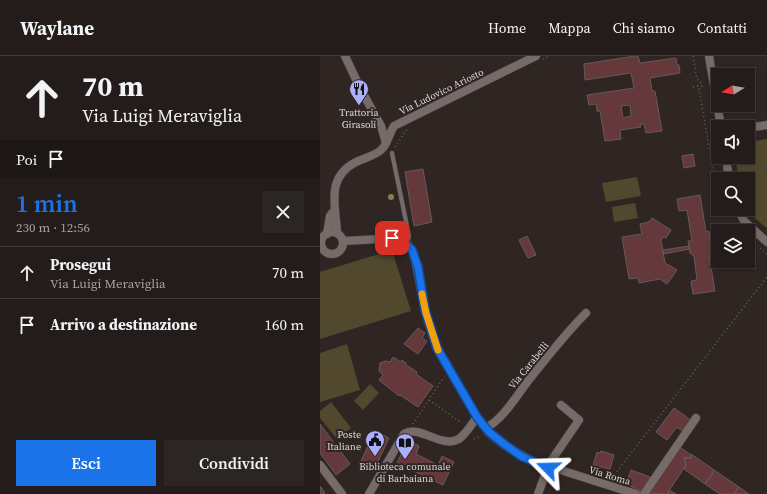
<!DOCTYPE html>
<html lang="it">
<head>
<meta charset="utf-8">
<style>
	:root { --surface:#231c1a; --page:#2b2523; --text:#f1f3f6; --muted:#a3a1a2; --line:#403a39; --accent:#1a73e8 }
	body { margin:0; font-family:"Source Serif 4",serif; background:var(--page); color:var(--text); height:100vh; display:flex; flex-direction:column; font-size:15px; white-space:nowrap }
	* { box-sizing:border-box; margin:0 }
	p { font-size:13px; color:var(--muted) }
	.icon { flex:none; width:22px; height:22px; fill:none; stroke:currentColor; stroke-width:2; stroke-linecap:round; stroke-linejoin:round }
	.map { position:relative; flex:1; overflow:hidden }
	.drawer { display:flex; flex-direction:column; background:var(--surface); width:320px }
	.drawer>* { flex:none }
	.top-card { background:#231c1a; color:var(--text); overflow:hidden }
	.needle { width:26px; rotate:259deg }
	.fabs { position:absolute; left:391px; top:12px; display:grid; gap:8px }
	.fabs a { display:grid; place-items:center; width:44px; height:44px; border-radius:0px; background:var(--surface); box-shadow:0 2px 6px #0003,0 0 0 1px var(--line); font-size:20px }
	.pin { position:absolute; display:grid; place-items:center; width:34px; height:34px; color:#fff; margin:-17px; border-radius:8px; box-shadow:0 2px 6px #0006 }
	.me { position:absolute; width:44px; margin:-22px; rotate:292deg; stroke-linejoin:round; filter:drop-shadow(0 0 3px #0008) }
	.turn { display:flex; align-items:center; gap:14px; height:84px; padding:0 16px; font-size:18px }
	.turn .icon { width:52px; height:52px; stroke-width:2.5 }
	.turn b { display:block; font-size:28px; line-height:34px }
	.then { display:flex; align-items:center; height:38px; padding:0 16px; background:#0003; gap:8px; font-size:15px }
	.round { display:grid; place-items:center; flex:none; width:42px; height:42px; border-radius:0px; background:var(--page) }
	.summary { display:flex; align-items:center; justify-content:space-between; height:68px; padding:0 16px }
	h1 { font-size:24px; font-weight:600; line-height:30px; color:var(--accent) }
	.button { display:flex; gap:8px; margin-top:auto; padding:8px 16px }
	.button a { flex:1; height:46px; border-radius:0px; background:var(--accent); color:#fff; font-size:16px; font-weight:600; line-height:46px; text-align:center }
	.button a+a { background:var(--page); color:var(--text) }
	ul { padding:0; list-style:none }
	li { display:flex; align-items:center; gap:12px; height:52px; padding:0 16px; border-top:1px solid var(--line) }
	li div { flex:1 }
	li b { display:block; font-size:15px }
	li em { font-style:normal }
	header { display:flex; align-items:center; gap:24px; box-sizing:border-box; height:56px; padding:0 20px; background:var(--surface); border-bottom:1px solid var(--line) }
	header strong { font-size:19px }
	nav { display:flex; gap:22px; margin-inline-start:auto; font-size:14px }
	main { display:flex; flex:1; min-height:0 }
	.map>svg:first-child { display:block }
	.green { fill:#51482e }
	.building { fill:#65393c; stroke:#655a5a; fill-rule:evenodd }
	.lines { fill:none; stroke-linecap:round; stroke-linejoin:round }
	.service-casing { stroke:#4b4341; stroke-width:5 }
	.minor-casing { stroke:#4b4341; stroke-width:9 }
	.path { stroke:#6a625f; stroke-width:1.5; stroke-dasharray:1 3; stroke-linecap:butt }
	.service { stroke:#766b68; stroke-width:4 }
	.minor { stroke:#766b68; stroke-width:8 }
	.tree { fill:#8e7b54 }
	.route-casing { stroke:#114b97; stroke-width:10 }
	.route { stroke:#1a73e8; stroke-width:7 }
	.slow { stroke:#f59e0b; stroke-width:7 }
	.labels { text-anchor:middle; stroke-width:4; stroke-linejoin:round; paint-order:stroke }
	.street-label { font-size:10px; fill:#ded8d6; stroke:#2f2623 }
	.poi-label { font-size:10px; fill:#ded8d6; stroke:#2f2623 }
</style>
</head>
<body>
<header>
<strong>Waylane</strong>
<nav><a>Home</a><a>Mappa</a><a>Chi siamo</a><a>Contatti</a></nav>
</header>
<main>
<section class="drawer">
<div class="top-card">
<div class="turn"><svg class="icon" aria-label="ahead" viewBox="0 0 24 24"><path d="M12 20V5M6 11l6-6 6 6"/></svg><div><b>70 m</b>Via Luigi Meraviglia</div></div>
<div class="then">Poi<svg class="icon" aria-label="arrive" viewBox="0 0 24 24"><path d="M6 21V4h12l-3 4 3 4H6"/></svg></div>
</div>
<div class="summary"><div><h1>1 min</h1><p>230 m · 12:56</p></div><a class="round"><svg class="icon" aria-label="close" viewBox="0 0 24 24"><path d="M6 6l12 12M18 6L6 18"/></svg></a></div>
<ul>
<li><svg class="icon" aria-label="ahead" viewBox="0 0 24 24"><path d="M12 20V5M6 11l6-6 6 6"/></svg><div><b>Prosegui</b><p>Via Luigi Meraviglia</p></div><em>70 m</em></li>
<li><svg class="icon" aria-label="arrive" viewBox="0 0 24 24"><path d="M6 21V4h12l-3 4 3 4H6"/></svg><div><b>Arrivo a destinazione</b></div><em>160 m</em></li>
</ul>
<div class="button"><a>Esci</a><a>Condividi</a></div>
</section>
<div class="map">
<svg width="447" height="438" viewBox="0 0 447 438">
	<rect width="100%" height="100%" fill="#2f2623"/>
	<path class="green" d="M447 83V172C424 155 428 149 428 123H419L415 101H428V86Z
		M317 121 321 140 286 146 282 127Z
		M315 147 318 162 294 166 292 151Z
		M72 194 91 255 0 283V216Z
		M27 288 40 334 0 346V297Z
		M50 328 59 337 43 354 34 345Z
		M11 346 31 372 17 383 0 362V355Z"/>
	<path class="building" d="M315 0H318L320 7 356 2 357 9H359L360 17 330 22 332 35H335L342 75 326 77 324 68H320L321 71 300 74 301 83 285 85 280 55H277L276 48 269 49 267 39 314 32 311 17 265 24 264 8ZM310 49 311 60 303 62 301 50Z
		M373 98 375 110 364 112 362 100Z
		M103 113 112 166 94 170 85 116Z
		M380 139 386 176 388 175 398 183V189L392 198 389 199 395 235 373 238 371 225 377 224 374 200 370 197 368 185H372L367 154 359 155 357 143ZM389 179 395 183 390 184ZM396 188 391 195 390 189Z
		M332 162 351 174 346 182 344 181 341 184 345 207 357 214 347 228 340 223 319 227 318 222 309 223 302 181 322 178 320 168 329 166Z
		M207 180 216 199 208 202 199 184Z
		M369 190 370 193 343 198V194Z
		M98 272 105 277 102 282 107 285 98 298 84 288Z
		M73 301 81 306 82 304 86 307V309L97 316 96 318 113 330 98 351 80 339 79 340 59 324 63 319 59 315 60 307 66 305 70 306Z
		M354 352 372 365 363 376 357 371 347 384 336 376Z
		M0 368 30 408 16 419 0 397Z
		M55 375 69 382 53 416 39 409Z
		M88 384 99 390 96 398 118 409 122 400 134 406 123 429 77 407Z
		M358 390 371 399V402H364L366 409 347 438 326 437Z
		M281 395 294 399 290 413 273 409 277 396 280 397Z
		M371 398 394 414 391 421 389 422 385 428 364 413 366 409 364 402H371Z
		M311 414 330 421 322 436 306 428Z
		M394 414 419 431 414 438H400L385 428 389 422 391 421Z
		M0 430 5 437 3 438H0Z
		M419 431 429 438H414Z
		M349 434 356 438H347Z"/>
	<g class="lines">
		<defs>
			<path id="service" d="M72 97 89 180 88 188"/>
			<path id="minor" d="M25 0 41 34 61 70 66 87
				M389 0 401 71
				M428 72 447 69
				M406 101 409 123
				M417 153 425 166 447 186
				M1 187a11 11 0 1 1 22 0a11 11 0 1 1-22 0Z
				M17 177C16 150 5 122 36 106 44 102 58 99 63 92 68 86 70 76 74 70L216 0
				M7 178 10 160 13 156
				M24 185 78 182 88 188 94 198 105 254 117 292 157 361 169 377 184 389 212 405 316 438
				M165 372C181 366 198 338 208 325 227 301 245 278 266 257
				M0 409 22 438
				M49 438 84 378C100 368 121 393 139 383 146 378 152 368 157 361
				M218 438 229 408 259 364 241 349
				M324 438 376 362"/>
		</defs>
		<use href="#service" class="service-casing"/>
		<use href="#minor" class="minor-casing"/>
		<path class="path" d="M373 0 377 23 380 25 382 30 379 33 395 126H398
			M223 3 230 0
			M373 31 381 29
			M75 91 88 72
			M397 121 398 124
			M440 192 447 198
			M109 344 142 367
			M93 368 124 321
			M154 383 161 380
			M292 422 447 221"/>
		<use href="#service" class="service"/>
		<use href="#minor" class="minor"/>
	</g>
	<circle class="tree" cx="71" cy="141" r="3"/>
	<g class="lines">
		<defs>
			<path id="route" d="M72 182 84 185 92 194 98 211 105 254 117 292 157 361 169 376 184 388 201 400 228 412"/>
		</defs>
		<use href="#route" class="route-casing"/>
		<use href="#route" class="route"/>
		<path class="slow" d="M102 238 106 257 118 294"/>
	</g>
	<defs>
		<symbol id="restaurant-pin" viewBox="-11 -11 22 30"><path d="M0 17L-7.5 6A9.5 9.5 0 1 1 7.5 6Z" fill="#aab0fc" stroke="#2f2623"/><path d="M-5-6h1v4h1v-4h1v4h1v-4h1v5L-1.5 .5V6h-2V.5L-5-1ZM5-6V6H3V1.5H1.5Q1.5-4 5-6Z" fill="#111"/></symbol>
		<symbol id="civic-pin" viewBox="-11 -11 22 30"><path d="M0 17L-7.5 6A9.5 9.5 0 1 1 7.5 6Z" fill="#aab0fc" stroke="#2f2623"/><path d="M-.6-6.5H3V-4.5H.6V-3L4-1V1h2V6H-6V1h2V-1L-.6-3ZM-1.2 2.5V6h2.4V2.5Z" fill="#111"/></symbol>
		<symbol id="library-pin" viewBox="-11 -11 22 30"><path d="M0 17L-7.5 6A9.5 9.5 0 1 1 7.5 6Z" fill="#aab0fc" stroke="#2f2623"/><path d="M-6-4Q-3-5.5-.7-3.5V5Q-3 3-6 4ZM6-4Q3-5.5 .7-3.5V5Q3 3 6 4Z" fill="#111"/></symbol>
	</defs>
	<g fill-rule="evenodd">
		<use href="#restaurant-pin" x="28" y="22" width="22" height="30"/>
		<use href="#civic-pin" x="44" y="373" width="22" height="30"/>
		<use href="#library-pin" x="74" y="376" width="22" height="30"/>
	</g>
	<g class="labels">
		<g class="street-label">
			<text transform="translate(121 35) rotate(-26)" y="4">Via Ludovico Ariosto</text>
			<text transform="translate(208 309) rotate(-51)" y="4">Via Carabelli</text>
			<text transform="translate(290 419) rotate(17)" y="4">Via Roma</text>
		</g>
		<g class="poi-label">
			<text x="39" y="60">Trattoria<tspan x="39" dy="12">Girasoli</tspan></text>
			<text x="41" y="382" text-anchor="end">Poste<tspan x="41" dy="12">Italiane</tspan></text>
			<text x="85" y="414">Biblioteca comunale<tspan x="85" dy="12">di Barbaiana</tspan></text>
		</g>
	</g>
</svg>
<div class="fabs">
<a><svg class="needle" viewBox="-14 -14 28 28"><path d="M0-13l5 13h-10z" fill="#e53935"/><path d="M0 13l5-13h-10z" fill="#a3a1a2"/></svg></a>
<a><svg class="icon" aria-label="sound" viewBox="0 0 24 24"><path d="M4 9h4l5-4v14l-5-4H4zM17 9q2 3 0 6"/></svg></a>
<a><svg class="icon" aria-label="search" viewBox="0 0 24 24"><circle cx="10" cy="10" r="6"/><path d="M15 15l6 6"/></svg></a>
<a><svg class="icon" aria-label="layers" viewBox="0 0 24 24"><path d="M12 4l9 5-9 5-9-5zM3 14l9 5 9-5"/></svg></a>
</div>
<div class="pin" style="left:72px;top:182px;background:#d93025"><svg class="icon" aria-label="arrive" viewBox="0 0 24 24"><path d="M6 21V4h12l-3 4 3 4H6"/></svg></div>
<svg class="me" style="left:228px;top:412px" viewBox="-20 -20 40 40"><path d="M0-17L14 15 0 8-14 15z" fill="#1a73e8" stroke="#fff" stroke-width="4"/></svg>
</div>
</main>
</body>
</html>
